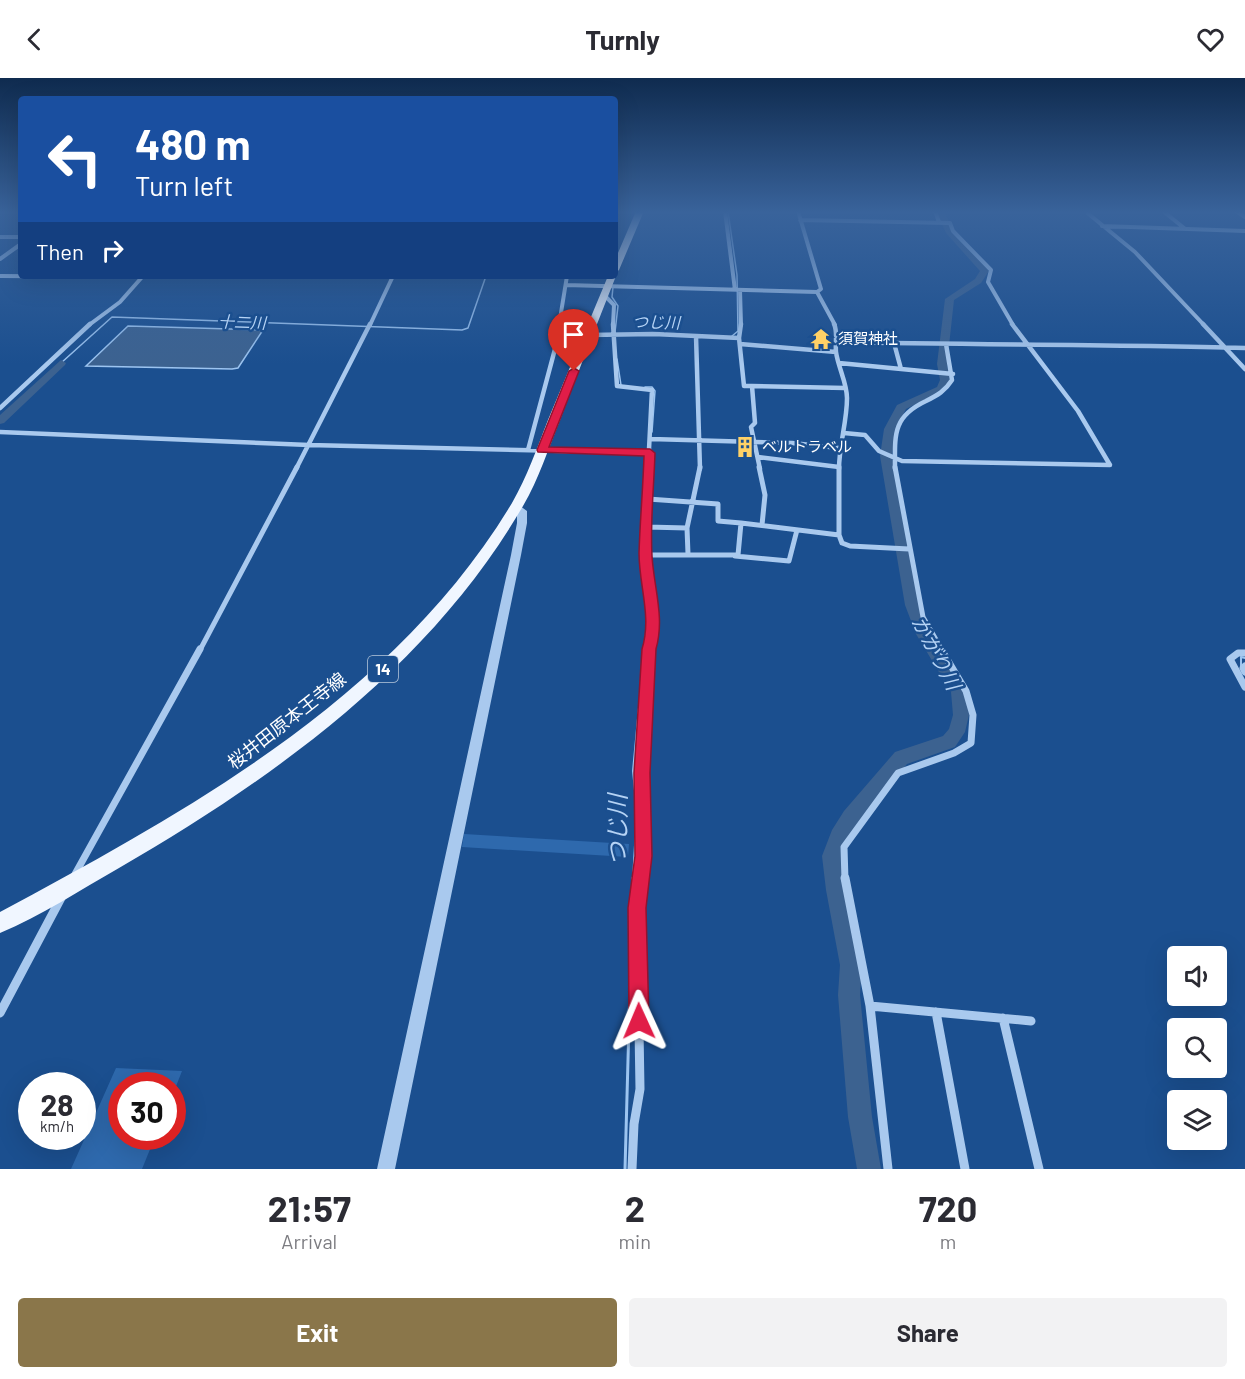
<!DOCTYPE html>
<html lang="en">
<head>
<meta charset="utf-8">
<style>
	:root { --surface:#fff; --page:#f2f2f3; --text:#2b2b33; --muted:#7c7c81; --accent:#8a764a }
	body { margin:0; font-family:Barlow,"Noto Sans JP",sans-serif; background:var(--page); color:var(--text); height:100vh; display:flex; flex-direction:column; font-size:22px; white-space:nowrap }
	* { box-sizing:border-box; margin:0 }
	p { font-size:20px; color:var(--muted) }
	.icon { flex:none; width:33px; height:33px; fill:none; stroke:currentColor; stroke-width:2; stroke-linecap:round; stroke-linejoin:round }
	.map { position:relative; height:1091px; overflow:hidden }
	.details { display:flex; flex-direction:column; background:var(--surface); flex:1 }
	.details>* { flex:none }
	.banner { position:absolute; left:18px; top:18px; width:600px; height:183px; border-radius:6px; box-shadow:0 6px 24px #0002; background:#1a4fa0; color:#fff; overflow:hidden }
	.fabs { position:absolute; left:1167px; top:868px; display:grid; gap:12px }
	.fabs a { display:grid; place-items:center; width:60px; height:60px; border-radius:6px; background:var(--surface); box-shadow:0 6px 24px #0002; font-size:30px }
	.speed { position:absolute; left:18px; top:994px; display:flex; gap:12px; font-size:30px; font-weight:700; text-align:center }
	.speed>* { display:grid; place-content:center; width:78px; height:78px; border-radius:50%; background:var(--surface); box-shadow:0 6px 24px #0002; line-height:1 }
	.speed small { font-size:15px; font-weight:400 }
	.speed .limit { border:9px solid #d22; background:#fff; color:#111 }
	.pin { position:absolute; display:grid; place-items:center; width:51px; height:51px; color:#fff; margin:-62px -26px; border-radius:50% 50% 50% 0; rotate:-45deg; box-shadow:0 0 6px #0007 }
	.pin .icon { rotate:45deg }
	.me { position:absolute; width:66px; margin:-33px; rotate:359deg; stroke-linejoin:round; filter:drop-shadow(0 0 4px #0008) }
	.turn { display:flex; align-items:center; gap:21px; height:126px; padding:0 18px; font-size:27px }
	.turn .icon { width:78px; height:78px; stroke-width:2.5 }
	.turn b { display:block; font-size:42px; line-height:51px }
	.then { display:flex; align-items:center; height:57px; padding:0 18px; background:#0003; gap:12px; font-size:22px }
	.eta { display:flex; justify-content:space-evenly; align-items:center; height:102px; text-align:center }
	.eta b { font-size:36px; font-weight:700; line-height:42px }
	.primary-button { display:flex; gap:12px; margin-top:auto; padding:12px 18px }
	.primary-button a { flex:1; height:69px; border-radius:6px; background:var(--accent); color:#fff; font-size:24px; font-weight:700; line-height:69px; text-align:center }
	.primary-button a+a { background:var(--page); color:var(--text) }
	header { display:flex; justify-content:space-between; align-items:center; height:78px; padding:0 18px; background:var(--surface); font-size:27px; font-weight:700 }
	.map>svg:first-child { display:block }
	.green { fill:#2e69ad }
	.water { fill:#3c6290; stroke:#9cc4f0; stroke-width:1.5 }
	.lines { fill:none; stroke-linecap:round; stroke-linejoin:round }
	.stream-far2 { stroke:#9cc4f0; stroke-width:1.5 }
	.stream-far1 { stroke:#9cc4f0; stroke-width:2 }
	.stream { stroke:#9cc4f0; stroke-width:3 }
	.river { fill:#3c6290; fill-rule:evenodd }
	.minor-far4 { stroke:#a9c9ee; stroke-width:4 }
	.minor-far3 { stroke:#a9c9ee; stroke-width:4.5 }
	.minor-far2 { stroke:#a9c9ee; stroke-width:5 }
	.minor-far1 { stroke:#a9c9ee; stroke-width:7 }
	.minor { stroke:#a9c9ee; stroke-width:9 }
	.tertiary { fill:#a9c9ee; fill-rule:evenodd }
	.primary { fill:#f0f6ff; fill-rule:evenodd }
	.route { fill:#e11d48; stroke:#92132f; stroke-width:1.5 }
	.labels { text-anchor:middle; stroke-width:5; stroke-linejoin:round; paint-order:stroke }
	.far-poi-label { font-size:15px; fill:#fff; stroke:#1b4f8f; text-anchor:start }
	.far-water-label { font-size:16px; font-style:italic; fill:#b5d3f5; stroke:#1b4f8f }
	.shield { fill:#1b4f8f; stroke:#bbcadd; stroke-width:1.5 }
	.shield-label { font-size:16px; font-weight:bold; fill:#fff }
	.street-label { font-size:18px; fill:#fff; stroke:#1b4f8f }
	.water-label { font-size:20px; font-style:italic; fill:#b5d3f5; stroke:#1b4f8f }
	.near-water-label { font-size:24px; font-style:italic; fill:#b5d3f5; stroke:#1b4f8f }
</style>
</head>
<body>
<header><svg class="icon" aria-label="back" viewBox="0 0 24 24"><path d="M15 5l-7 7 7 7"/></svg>Turnly<svg class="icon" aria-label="heart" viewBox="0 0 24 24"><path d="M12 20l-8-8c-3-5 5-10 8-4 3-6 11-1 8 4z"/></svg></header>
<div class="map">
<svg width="1245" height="1091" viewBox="0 0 1245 1091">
	<rect width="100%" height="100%" fill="#1b4f8f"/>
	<path class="green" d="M464 756 629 766 628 779 462 769Z
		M116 990 182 993 173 1016 172 1008H122V1059H155L142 1091H71Z"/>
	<path class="water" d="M128 248 263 252 238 290 232 291 86 288Z"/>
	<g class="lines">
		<path class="stream-far2" d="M728 133 737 197 738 253 732 258
			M613 209 612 219 618 228 615 254
			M617 281 621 307
			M61 285 112 239 462 252 468 250 486 198
			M645 309H652L655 313 652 354
			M646 391 647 377"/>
		<path class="stream-far1" d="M642 461 646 389
			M1241 588V579L1245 580
			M633 802 637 732 633 693 648 535 644 486"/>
		<path class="stream" d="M625 1091 633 800"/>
		<path class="river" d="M936 133H944L953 152 989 193 981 205 954 222 947 286 950 302 947 311 906 331 896 351 892 378 919 527 928 550 967 614 969 637 965 654 955 669 907 686 858 745 847 762 842 778 846 812 862 887 860 917 872 1039 881 1091H857L848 1039 838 917 840 887 826 812 822 778 832 752 844 733 895 674 943 658 949 651 953 637 951 614 916 556 905 527 880 378 884 351 897 327 937 309 940 302 937 286 945 221 975 201 980 193 946 155Z
			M61 282 66 285 65 287 4 345 0 346V337Z"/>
		<path class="minor-far4" d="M725 133 735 212
			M798 133 821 211 817 214 835 247
			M935 133 939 144
			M1085 133 1135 174 1204 247
			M1163 133 1184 150
			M1236 133 1245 139
			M800 142 950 145 953 153 991 192 988 204 1013 247
			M1102 148 1245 153
			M0 159H21
			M0 181 21 166
			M0 198 142 199
			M566 207 817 214
			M740 212 741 247
			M605 218 614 227 613 247
			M89 247 120 224 143 198
			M370 247 393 198
			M559 247 567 198"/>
		<path class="minor-far3" d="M613 246 617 308 652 312 648 391
			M741 246 739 260 744 308H752L755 345 751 349 760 391
			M834 246C838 254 835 264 836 274 838 289 847 305 847 320 847 344 839 367 839 391
			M1203 246 1245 291
			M589 257 654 256 739 260
			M696 258 700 391
			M837 264C973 267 1109 266 1245 270
			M740 266 836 274
			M839 285 901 291 894 265
			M901 291 953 296
			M752 308 845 310
			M0 330 90 246
			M0 354 309 367 650 375
			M844 355 865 357 879 373 902 383 1110 387 1078 333 1012 246
			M651 361 792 365 839 370
			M528 372 555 271 559 246
			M758 379 839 389
			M296 391 370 246
			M895 391C895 357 892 339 926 323 938 317 945 313 952 302L946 266"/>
		<path class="minor-far2" d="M648 389 646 474 653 547 649 572
			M759 389 765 417 762 447
			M839 389V457L842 465 850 468 909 471
			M895 389 923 539 942 572
			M648 421 718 426V443L741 445
			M647 449 687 450
			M688 476 687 450 700 389
			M646 477H738L741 445 839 457
			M735 478 789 483 797 452
			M200 572 297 389"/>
		<path class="minor-far1" d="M1245 575H1238L1230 581 1245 609
			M1245 588 1243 590 1245 594
			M74 798 200 571
			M641 802 644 778 642 695 649 571
			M845 802 844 769 898 695 954 675 971 665 973 637 966 613 941 571"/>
		<path class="minor" d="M845 800 870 928 888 1091
			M870 928 1031 943
			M936 934 965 1091
			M0 935 61 820
			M1003 940 1039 1091
			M632 1091 634 1046 640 1011 637 830 641 800"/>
		<path class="tertiary" d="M516 425 527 433V445L521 477 395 1091H377L511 477 517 445V434L511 428Z"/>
		<path class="primary" d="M636 133H644L619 192 615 195V182Z
			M615 196 616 198C597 246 578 294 560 342 548 371 539 401 523 428 430 588 276 699 119 790 80 812 41 838 0 855V834C192 731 396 618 512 425 527 399 537 370 548 342 568 294 588 246 608 198H615Z"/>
	</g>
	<linearGradient id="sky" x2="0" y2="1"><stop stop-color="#0f2b4f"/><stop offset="0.47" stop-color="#39639b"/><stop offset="1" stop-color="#39639b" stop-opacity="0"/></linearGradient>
	<rect width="1245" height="286" fill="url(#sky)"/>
	<path class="route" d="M574 290 579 293 549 369 650 371 655 375C654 409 650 444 652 478 654 510 665 540 656 571L650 695 652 778 646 830 649 943 646 950 639 953 632 950 629 943 628 830 635 778 634 695 642 571C652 539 639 508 639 475 640 443 643 410 644 378L538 374 537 372 569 293Z"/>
	<defs>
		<symbol id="temple-bare" viewBox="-9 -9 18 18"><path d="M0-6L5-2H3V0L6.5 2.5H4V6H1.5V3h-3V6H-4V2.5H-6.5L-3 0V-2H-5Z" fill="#ffd166" stroke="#1b4f8f" stroke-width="2.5" paint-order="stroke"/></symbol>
		<symbol id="building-bare" viewBox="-9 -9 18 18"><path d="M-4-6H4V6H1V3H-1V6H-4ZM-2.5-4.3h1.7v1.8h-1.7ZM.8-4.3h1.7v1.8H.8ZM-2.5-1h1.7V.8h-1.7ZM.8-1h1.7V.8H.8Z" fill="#ffd166" stroke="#1b4f8f" stroke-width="2.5" paint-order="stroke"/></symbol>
	</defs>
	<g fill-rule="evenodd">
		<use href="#temple-bare" x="806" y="246" width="30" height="30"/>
		<use href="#building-bare" x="730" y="354" width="30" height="30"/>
	</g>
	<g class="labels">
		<g class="far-poi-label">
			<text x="838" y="266">須賀神社</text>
			<text x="762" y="374">ベルトラベル</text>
		</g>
		<g class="far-water-label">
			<text transform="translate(242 244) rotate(2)" y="6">十二川</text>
			<text transform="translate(656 244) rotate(1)" y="6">つじ川</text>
		</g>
		<rect class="shield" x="368" y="578" width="30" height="26" rx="4.5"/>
		<g class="shield-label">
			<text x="383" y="597">14</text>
		</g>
		<g class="street-label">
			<text transform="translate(287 643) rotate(-38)" y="6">桜井田原本王寺線</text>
		</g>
		<g class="water-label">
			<text transform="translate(936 575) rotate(62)" y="7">かがり川</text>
		</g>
		<g class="near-water-label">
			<text transform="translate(618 752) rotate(-90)" y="8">つじ川</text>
		</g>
	</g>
</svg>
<div class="fabs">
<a><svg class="icon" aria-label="sound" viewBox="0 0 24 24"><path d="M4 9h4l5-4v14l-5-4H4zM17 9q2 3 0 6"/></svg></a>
<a><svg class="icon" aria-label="search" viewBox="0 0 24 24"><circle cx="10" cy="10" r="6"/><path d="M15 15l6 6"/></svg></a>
<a><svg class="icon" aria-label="layers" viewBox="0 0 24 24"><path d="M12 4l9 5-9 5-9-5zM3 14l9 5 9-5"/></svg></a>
</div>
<div class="speed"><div>28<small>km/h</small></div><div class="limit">30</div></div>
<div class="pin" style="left:574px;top:293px;background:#d93025"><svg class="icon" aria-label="arrive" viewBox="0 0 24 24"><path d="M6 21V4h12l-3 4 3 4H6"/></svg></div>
<svg class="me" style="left:639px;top:943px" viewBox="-20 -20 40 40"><path d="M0-17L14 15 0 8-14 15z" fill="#e11d48" stroke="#fff" stroke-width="4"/></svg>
<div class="banner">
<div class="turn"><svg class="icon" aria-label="left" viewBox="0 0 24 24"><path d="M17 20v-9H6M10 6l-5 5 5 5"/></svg><div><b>480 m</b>Turn left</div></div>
<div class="then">Then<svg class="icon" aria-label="right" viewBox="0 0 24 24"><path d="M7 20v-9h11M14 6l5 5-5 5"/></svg></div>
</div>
</div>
<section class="details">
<div class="eta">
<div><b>21:57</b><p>Arrival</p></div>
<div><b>2</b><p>min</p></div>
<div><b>720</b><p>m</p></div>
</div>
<div class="primary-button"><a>Exit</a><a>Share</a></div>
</section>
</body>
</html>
